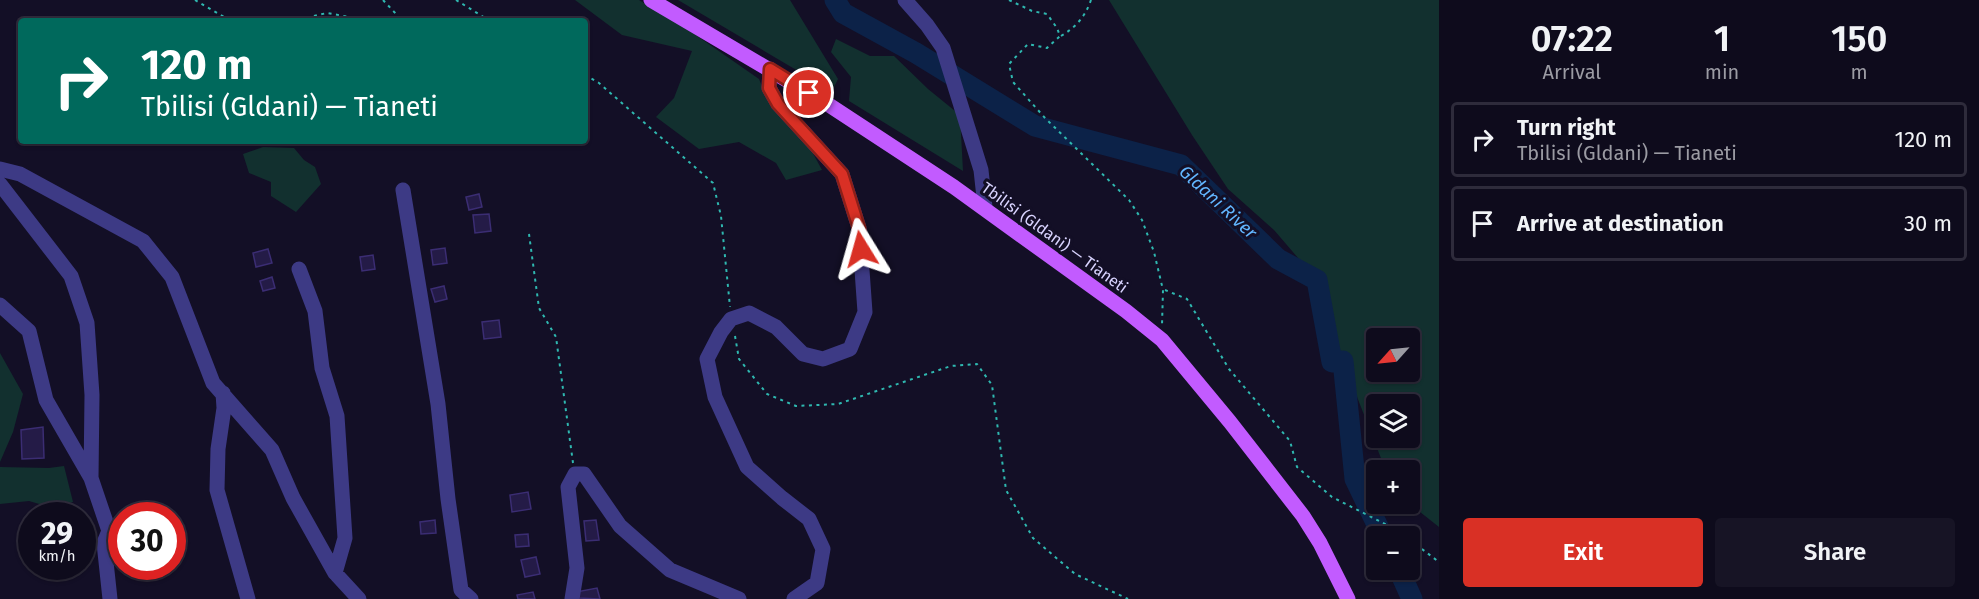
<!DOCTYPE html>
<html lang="en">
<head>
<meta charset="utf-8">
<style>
	:root { --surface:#0e0b1c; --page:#171425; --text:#f1f3f6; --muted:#9b9ba3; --line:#2e2b3b; --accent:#d93025 }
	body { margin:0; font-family:"Fira Sans",sans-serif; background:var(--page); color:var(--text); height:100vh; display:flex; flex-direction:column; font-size:22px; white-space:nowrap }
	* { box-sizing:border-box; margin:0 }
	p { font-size:20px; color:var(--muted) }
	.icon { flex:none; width:33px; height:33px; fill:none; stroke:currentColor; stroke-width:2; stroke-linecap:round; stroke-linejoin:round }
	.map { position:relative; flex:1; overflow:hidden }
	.panel { display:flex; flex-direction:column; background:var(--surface); width:540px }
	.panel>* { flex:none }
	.guide { position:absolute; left:18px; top:18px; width:570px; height:126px; border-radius:6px; box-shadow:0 2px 4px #0004,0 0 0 2px var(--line); background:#00695c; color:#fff; overflow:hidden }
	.needle { width:39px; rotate:243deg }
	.tools { position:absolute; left:1366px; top:328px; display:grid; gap:12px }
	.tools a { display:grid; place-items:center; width:54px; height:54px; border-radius:6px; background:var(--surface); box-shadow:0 2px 4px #0004,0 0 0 2px var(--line); font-size:30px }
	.speed { position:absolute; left:18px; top:502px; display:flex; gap:12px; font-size:30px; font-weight:700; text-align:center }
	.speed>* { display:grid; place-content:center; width:78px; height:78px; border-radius:50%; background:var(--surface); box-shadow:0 2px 4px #0004,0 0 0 2px var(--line); line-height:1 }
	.speed small { font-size:15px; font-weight:400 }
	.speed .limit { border:9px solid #d22; background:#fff; color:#111 }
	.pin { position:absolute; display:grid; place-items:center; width:51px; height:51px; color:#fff; margin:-26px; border:3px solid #fff; border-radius:50%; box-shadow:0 2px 6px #0007 }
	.me { position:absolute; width:66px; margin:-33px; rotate:352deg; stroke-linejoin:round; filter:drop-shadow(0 0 4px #0008) }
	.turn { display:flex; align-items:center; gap:21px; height:126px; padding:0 24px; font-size:27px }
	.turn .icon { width:78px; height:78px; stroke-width:2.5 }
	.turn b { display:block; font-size:42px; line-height:51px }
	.eta { display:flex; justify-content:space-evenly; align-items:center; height:102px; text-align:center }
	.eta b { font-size:36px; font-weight:600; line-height:42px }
	.cta { display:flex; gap:12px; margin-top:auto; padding:12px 24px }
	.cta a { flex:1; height:69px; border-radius:6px; background:var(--accent); color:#fff; font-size:24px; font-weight:600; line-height:69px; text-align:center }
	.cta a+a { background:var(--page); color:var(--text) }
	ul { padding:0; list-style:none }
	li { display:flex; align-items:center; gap:18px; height:75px; margin:0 12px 9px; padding:0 12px; border:3px solid var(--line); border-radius:6px }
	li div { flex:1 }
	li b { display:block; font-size:22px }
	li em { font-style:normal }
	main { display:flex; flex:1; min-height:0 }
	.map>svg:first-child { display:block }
	.green { fill:#12302f; fill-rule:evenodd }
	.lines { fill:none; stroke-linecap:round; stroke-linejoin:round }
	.river { stroke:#0c2248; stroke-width:21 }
	.building { fill:#241b47; stroke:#3b2d73; stroke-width:1.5 }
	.path { stroke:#2fb8b0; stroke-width:2; stroke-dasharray:3 4.5; stroke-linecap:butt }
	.minor { stroke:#3d3a85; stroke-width:15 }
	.major { stroke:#c25bff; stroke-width:15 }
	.route-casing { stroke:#8d1f18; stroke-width:15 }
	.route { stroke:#d93025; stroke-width:10 }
	.labels { text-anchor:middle; stroke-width:6; stroke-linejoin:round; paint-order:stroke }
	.street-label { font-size:16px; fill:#d9d4ff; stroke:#130f26 }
	.water-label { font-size:18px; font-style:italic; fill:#62b6ff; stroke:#130f26 }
</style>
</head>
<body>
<main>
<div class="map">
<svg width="1439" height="599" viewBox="0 0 1439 599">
	<rect width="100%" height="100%" fill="#130f26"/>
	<path class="green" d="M575 0H639L690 31 759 79 771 107 809 146 822 170 786 180 776 163 739 142 699 149 656 117 674 98 692 51 622 35Z
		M678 0H790L838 79 832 91Z
		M1109 0H1439V527L1410 504V471H1386L1343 361 1317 280 1274 230 1228 189 1192 135ZM1377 339H1410V372H1377ZM1377 405H1410V438H1377Z
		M836 39 870 56H894L928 89 960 115 963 171 849 101 851 77 831 52Z
		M263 147 294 148 304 160 315 167 321 184 296 212 271 196V182L249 173 243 154Z
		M0 353 23 394 13 432 0 462Z
		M64 466 73 502 53 508 29 501 0 504V467L49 468Z"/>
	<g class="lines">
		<path class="river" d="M835 0 843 13 916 53 1035 126 1181 165 1278 259 1317 280 1332 362 1343 361 1355 479 1383 537
			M1399 570 1412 599"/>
	</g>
	<path class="building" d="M479 194 482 207 469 210 466 197Z
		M489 214 491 231 475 233 473 215Z
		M445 248 447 263 433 265 431 250Z
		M268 249 272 263 256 267 253 253Z
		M373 255 375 269 362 271 360 257Z
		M272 277 275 288 263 291 260 281Z
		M444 286 447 299 435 302 431 289Z
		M499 320 501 337 484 339 482 322Z
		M43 427 44 458 22 459 21 430Z
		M528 492 531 509 512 512 510 495Z
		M435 520 436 533 421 534 420 522Z
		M596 520 599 540 586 541 584 521Z
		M528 534 529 546 516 547 515 535Z
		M536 557 540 574 525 577 521 560Z
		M597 588 600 599 578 598 576 592Z
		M533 592 535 599H518L517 595Z"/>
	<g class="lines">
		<path class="path" d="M195 0 224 17 270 21
			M383 0 397 15 392 21
			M456 0 490 21
			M1009 0 1032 11 1047 14 1057 28 1060 36 1047 48 1028 44 1009 64 1013 82 1045 118 1129 200 1142 220 1154 252 1163 290 1162 325
			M292 21 327 13 372 21
			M1061 36C1076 27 1085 17 1091 0
			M585 75 599 83 713 183 721 216 730 307
			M529 234 539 308 556 337 573 463
			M1165 290 1187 299 1229 369 1290 441 1297 467 1332 497 1391 527 1406 537
			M735 336 739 359 767 394 796 406 838 404 951 366 977 364 992 385 1006 490 1033 538 1075 574 1128 599
			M1410 540 1439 562"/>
		<path class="minor" d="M905 0 927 25 943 48 981 170 985 207
			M770 69 769 88 778 104 842 174 859 228 865 312 850 349 823 359 803 354 776 327 749 313 731 319 721 332 707 359 715 397 747 467 782 498 809 519 823 549 817 583 794 599
			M0 169 20 174 143 241 172 277 213 383 272 450 293 498 335 573 359 599
			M0 184 71 276 87 323 92 395 91 478 109 531 104 543 110 599
			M403 190 438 404 448 499 461 590 471 599
			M299 269 315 311 322 368 337 416 345 538 335 573
			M0 305 29 331 46 400 91 478
			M223 393 224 408 218 449 217 490 248 599
			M572 599 577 568 568 487 575 474H584L620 526 670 570 739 599"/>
		<path class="major" d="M651 0 829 105 954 187 1126 311 1162 340 1230 422 1303 516 1320 543 1348 599"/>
	</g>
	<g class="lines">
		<defs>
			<path id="route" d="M809 93 770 69 769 88 778 104 842 174 859 228 861 249"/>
		</defs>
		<use href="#route" class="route-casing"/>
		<use href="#route" class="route"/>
	</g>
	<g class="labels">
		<g class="street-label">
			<text transform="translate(1055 237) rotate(36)" y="6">Tbilisi (Gldani) — Tianeti</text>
		</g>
		<g class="water-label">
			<text transform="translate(1218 202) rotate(43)" y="6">Gldani River</text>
		</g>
	</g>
</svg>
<div class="tools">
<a><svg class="needle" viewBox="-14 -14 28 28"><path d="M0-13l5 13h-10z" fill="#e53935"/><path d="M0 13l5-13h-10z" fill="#9b9ba3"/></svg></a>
<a><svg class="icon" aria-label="layers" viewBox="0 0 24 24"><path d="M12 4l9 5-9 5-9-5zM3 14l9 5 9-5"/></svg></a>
<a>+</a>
<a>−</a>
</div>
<div class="speed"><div>29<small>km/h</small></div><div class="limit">30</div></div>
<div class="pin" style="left:809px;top:93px;background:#d93025"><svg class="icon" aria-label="arrive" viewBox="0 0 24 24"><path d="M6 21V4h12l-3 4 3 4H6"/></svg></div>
<svg class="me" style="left:861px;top:249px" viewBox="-20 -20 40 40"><path d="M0-17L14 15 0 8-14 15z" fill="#d93025" stroke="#fff" stroke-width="4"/></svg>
<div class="guide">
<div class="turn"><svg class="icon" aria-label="right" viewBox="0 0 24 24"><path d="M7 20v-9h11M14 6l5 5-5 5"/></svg><div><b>120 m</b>Tbilisi (Gldani) — Tianeti</div></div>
</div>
</div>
<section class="panel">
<div class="eta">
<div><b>07:22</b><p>Arrival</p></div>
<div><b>1</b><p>min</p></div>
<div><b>150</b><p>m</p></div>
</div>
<ul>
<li><svg class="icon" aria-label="right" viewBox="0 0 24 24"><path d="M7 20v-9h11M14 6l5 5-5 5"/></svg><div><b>Turn right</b><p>Tbilisi (Gldani) — Tianeti</p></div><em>120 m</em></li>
<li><svg class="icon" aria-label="arrive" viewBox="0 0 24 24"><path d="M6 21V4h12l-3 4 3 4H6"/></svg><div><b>Arrive at destination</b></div><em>30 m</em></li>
</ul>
<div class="cta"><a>Exit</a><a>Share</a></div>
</section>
</main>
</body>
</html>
